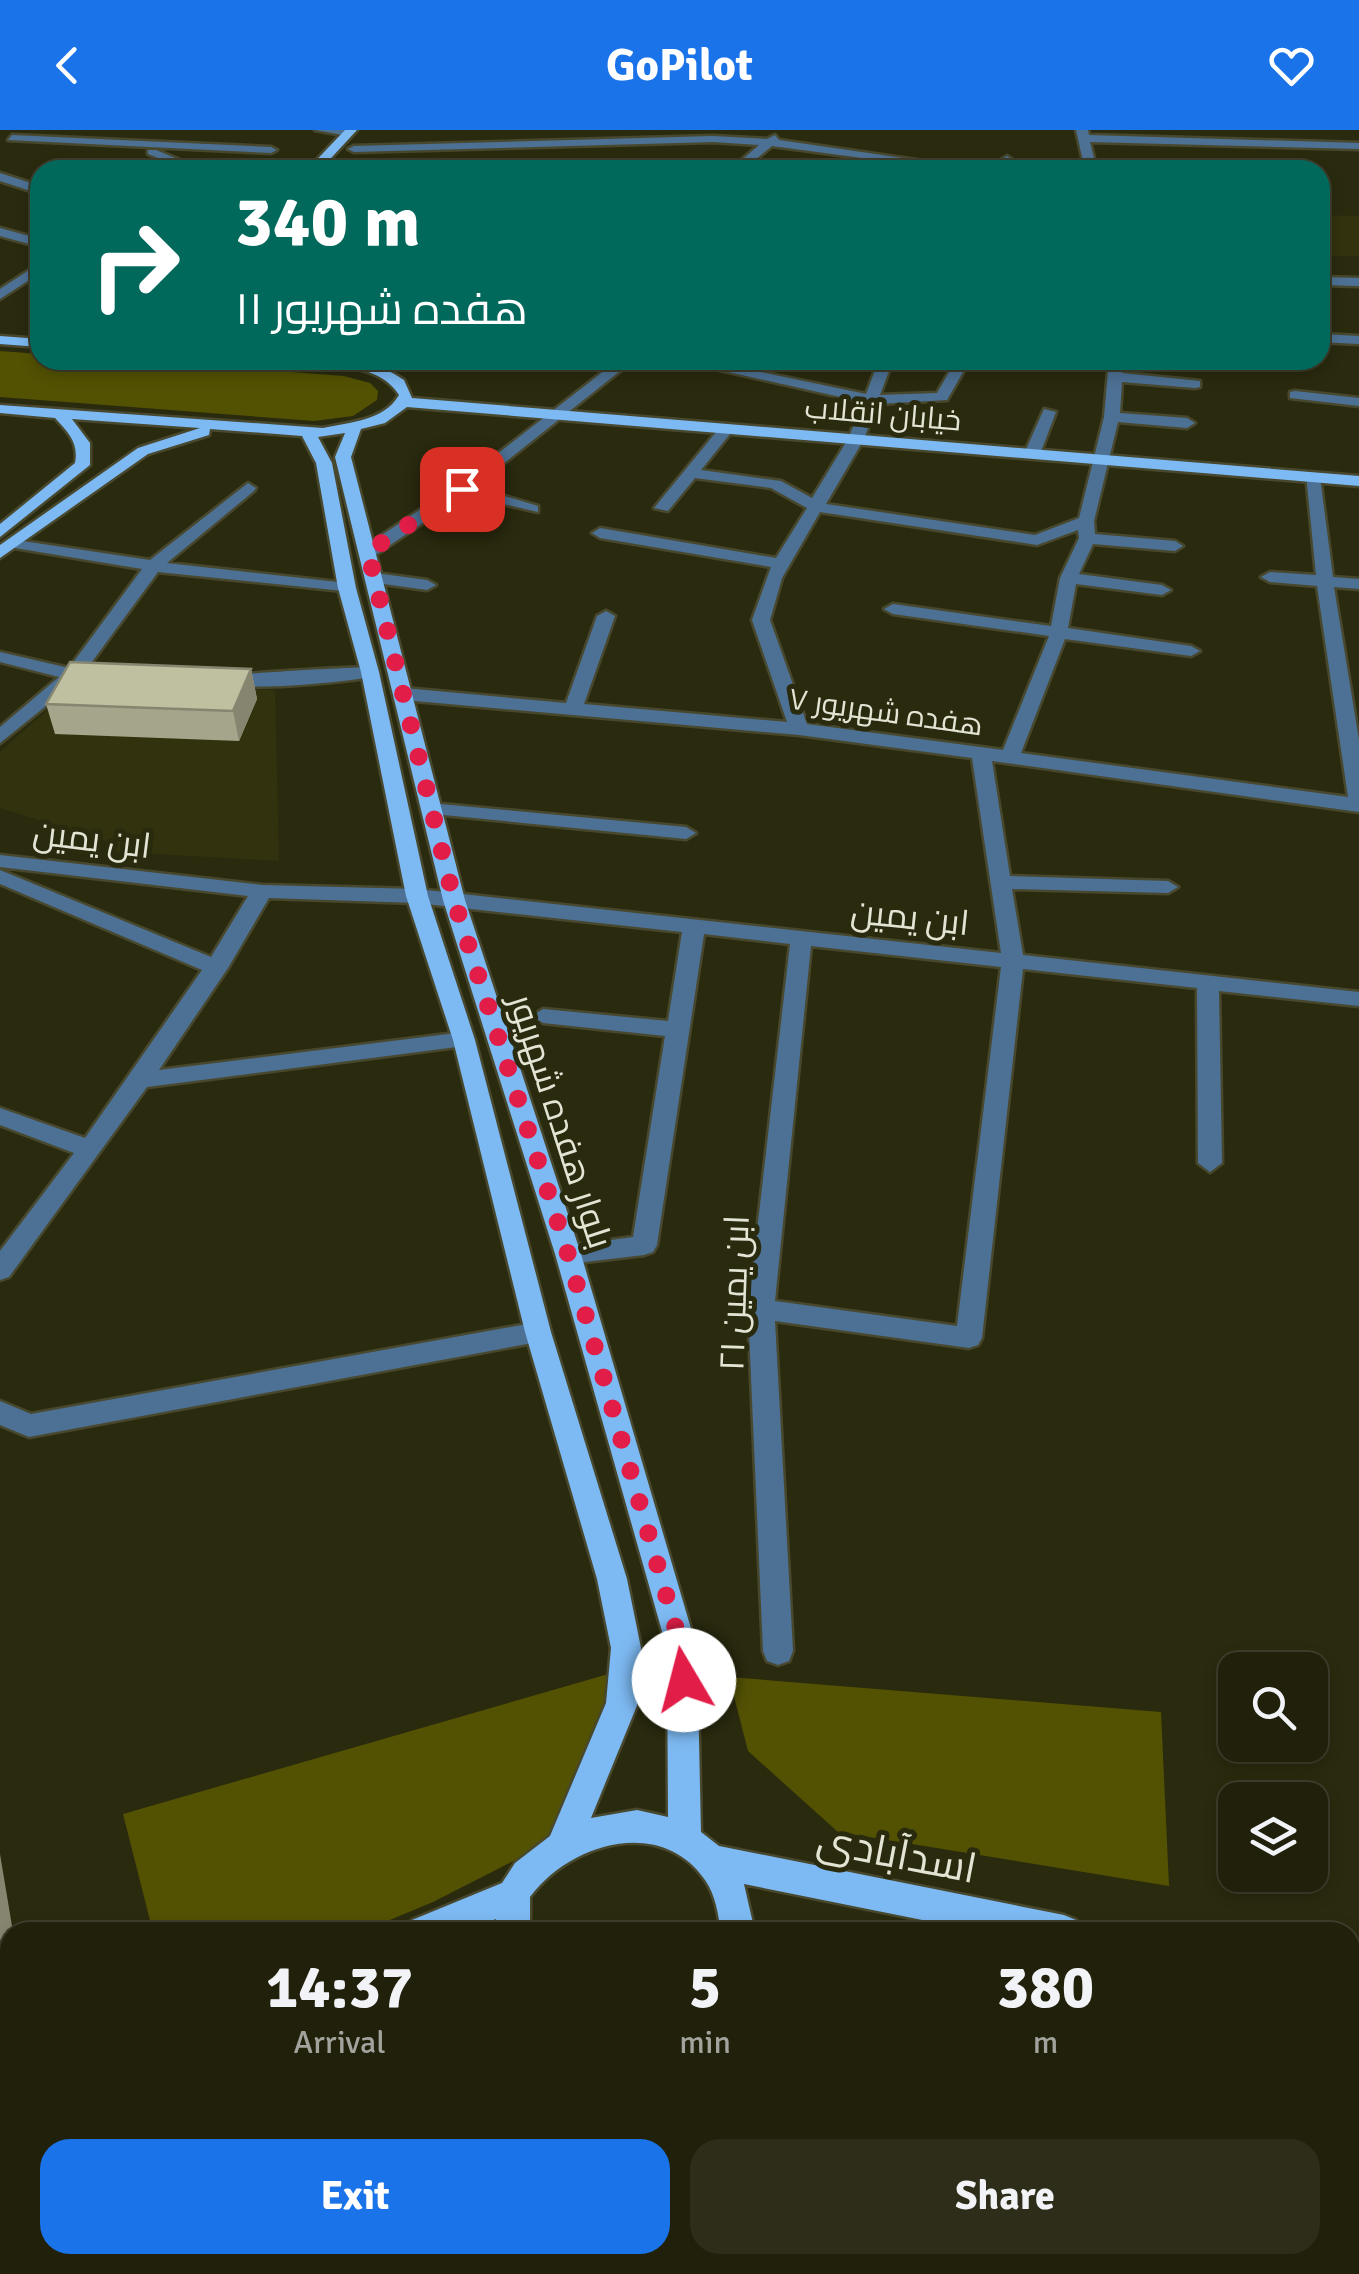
<!DOCTYPE html>
<html lang="en">
<head>
<meta charset="utf-8">
<style>
	:root { --surface:#20200b; --page:#2d2d19; --text:#f1f3f6; --muted:#a2a39d; --line:#3d3e2c; --accent:#1a73e8 }
	body { margin:0; font-family:Signika,Cairo,sans-serif; background:var(--page); color:var(--text); height:100vh; display:flex; flex-direction:column; font-size:38px; white-space:nowrap }
	* { box-sizing:border-box; margin:0 }
	p { font-size:32px; color:var(--muted) }
	.icon { flex:none; width:55px; height:55px; fill:none; stroke:currentColor; stroke-width:2; stroke-linecap:round; stroke-linejoin:round }
	.map { position:relative; flex:1; overflow:hidden }
	.panel { position:absolute; left:0px; top:1792px; width:1360px; height:352px; display:flex; flex-direction:column; background:var(--surface); border-radius:30px 30px 0 0; box-shadow:0 5px 15px #0003,0 0 0 2px var(--line) }
	.panel>* { flex:none }
	.banner { position:absolute; left:30px; top:30px; width:1300px; height:210px; border-radius:30px; box-shadow:0 5px 15px #0003,0 0 0 2px var(--line); background:#00695c; color:#fff; overflow:hidden }
	.tools { position:absolute; left:1218px; top:1522px; display:grid; gap:20px }
	.tools a { display:grid; place-items:center; width:110px; height:110px; border-radius:20px; background:var(--surface); box-shadow:0 5px 15px #0003,0 0 0 2px var(--line); font-size:50px }
	.pin { position:absolute; display:grid; place-items:center; width:85px; height:85px; color:#fff; margin:-42px; border-radius:20px; box-shadow:0 5px 15px #0006 }
	.me { position:absolute; width:110px; margin:-55px; rotate:352deg; stroke-linejoin:round; filter:drop-shadow(0 0 8px #0008) }
	.turn { display:flex; align-items:center; gap:35px; height:210px; padding:0 40px; font-size:45px }
	.turn .icon { width:130px; height:130px; stroke-width:2.5 }
	.turn b { display:block; font-size:70px; line-height:85px }
	.eta { display:flex; justify-content:space-evenly; align-items:center; height:170px; text-align:center }
	.eta b { font-size:60px; font-weight:700; line-height:70px }
	.button { display:flex; gap:20px; margin-top:auto; padding:20px 40px }
	.button a { flex:1; height:115px; border-radius:30px; background:var(--accent); color:#fff; font-size:40px; font-weight:700; line-height:115px; text-align:center }
	.button a+a { background:var(--page); color:var(--text) }
	header { display:flex; justify-content:space-between; align-items:center; height:130px; padding:0 40px; background:var(--accent); color:#fff; font-size:45px; font-weight:700 }
	.map>svg:first-child { display:block }
	.built { fill:#32320e }
	.green { fill:#535203 }
	.lines { fill:none; stroke-linecap:round; stroke-linejoin:round }
	.minor-casing { stroke:#48482f; stroke-width:5 }
	.major-casing { stroke:#48482f; stroke-width:5 }
	.minor { fill:#4d7194; fill-rule:evenodd }
	.major { fill:#7db9f2; fill-rule:evenodd }
	.wall { fill:#a4a58a }
	.shaded-wall { fill:#868670 }
	.building { fill:#bfc0a0; stroke:#868670; stroke-width:2.5 }
	.route { stroke:#e11d48; stroke-width:18; stroke-dasharray:0 32.4 }
	.labels { text-anchor:middle; stroke-width:10; stroke-linejoin:round; paint-order:stroke }
	.far-street-label { font-size:30px; fill:#e3e4d4; stroke:#2a2a0f }
	.street-label { font-size:35px; fill:#e3e4d4; stroke:#2a2a0f }
	.near-street-label { font-size:42px; fill:#e3e4d4; stroke:#2a2a0f }
</style>
</head>
<body>
<header><svg class="icon" aria-label="back" viewBox="0 0 24 24"><path d="M15 5l-7 7 7 7"/></svg>GoPilot<svg class="icon" aria-label="heart" viewBox="0 0 24 24"><path d="M12 20l-8-8c-3-5 5-10 8-4 3-6 11-1 8 4z"/></svg></header>
<div class="map">
<svg width="1359" height="2144" viewBox="0 0 1359 2144">
	<rect width="100%" height="100%" fill="#2a2a0f"/>
	<path class="built" d="M1320 85 1359 86V126H1320Z
		M77 553 275 560 279 731 103 721 110 712 0 678V622Z"/>
	<path class="green" d="M0 221 40 224V230H127L344 246 370 253 378 261 377 270 353 286 314 291 0 267Z
		M612 1543 603 1613 543 1716 433 1772 361 1802H153L123 1684Z
		M729 1547 1161 1582 1169 1756 838 1702 748 1621Z"/>
	<g class="lines">
		<defs>
			<path id="minor" d="M315 0H350L354 3 348 6Z
				M1076 0H1088L1089 5 1359 13V19L1090 12 1097 40H1085Z
				M12 5 271 17 277 20 271 23 8 10Z
				M775 5 779 10 985 40H952L772 16 743 40H730L759 15 713 12 354 22 348 19 354 16 713 6 767 9Z
				M148 20H156L204 40H187L148 24Z
				M1007 26 1013 30 1012 40H1000L1001 30Z
				M0 43 40 56V64L0 51Z
				M1320 55 1326 56 1328 59 1320 63Z
				M0 98 40 109V117L0 106Z
				M40 133V143L0 169V159Z
				M1320 147 1359 148V156L1320 155Z
				M1320 204 1359 206V214L1320 212Z
				M618 230H634L474 357 538 376V382L464 365 374 426H362V418L456 356Z
				M675 230H703L866 264 879 230H893L880 265 937 263 956 230H970L947 270 877 274 864 309 826 374 1035 405 1079 388 1104 287 1109 230H1123L1122 243 1200 251V257L1195 258 1122 252 1120 283 1187 288 1195 293 1187 298 1118 292 1094 391 1095 404 1175 411 1183 416 1175 421 1093 414 1079 444 1162 455 1171 460 1162 465 1076 454 1068 498 1191 516 1200 521 1191 526 1065 509 1021 623 1348 667 1317 456 1270 452 1261 447 1270 442 1316 445 1306 344 1320 347 1333 447 1359 449V459L1334 457 1359 610V682L992 631 1010 746 1168 751 1178 757 1168 763 1012 759 1023 825 1359 862V876L1219 861 1222 1033 1210 1042 1198 1033 1197 858 1023 839 982 1208 978 1215 969 1218 775 1191 793 1521 789 1531 778 1535 767 1531 763 1521 748 1179 790 814 704 804 657 1115 653 1122 644 1125 568 1134 559 1131 555 1124 559 1117 633 1107 665 906 543 893 532 886 543 879 668 891 682 802 417 773 269 768 228 838 159 940 464 902 475 910 472 915 147 957 9 1147 0 1150V1121L74 1023 0 995V978L85 1008 202 840 0 754V740L211 827 248 766 0 737V725L262 755 417 759 1001 823 972 628 799 605 404 570 395 564 404 558 566 573 597 486 606 481 615 486 584 574 787 592 752 490 771 437 600 408 592 403 600 398 776 428 807 378 771 358 695 348 668 381 654 378 721 296 726 294 734 299 701 340 781 351 812 368 848 309 863 272ZM820 382 1037 415 1078 400 1079 408 1060 448 1051 496 893 474 884 479 893 484 1049 506 1003 620 807 594 770 490 782 448ZM811 816 1001 837 957 1196 775 1171Z
				M1295 261 1359 268V276L1290 268V262Z
				M1044 279 1056 282 1040 324 1027 327 1024 324Z
				M248 353 256 358 254 361 167 433 347 453 356 458 353 462 158 442 86 540 101 542V550L77 551 0 613V597L59 547 0 532V522L69 538 142 439 15 418 9 417V409L150 430Z
				M375 443 427 450 436 455 427 460 369 452 366 448Z
				M370 537 379 542 376 546C350 552 228 564 211 550 220 543 346 538 370 537Z
				M430 673 686 697 696 703 686 709 423 683V675Z
				M538 1192 547 1195 551 1202 547 1209 538 1212 29 1307 0 1295V1271L31 1284Z
				M693 2135H731V2144H693Z
				M1175 2135H1213L1216 2144H1178Z"/>
			<path id="major" d="M345 0H357L320 40H307Z
				M0 206 40 209V217L0 214Z
				M274 230C318 230 366 223 404 250L412 268 1359 346V356L407 277 385 293 361 299 351 327 465 770 581 1124 697 1519 701 1702 719 1716 1064 1785 1076 1790 1081 1802H982L744 1754 755 1802H721C718 1784 716 1766 705 1750 661 1686 570 1713 530 1767V1802H496V1789L464 1802H407L412 1790 502 1753 515 1733 550 1706 606 1573 611 1518 597 1449 525 1202 453 910 406 766 361 542 338 458 316 333 302 306 210 299 209 305 148 324 0 428V415L138 318 200 298 72 289 90 313V335L0 407V394L75 333C79 313 68 302 55 288L0 283V275L323 298C350 292 384 291 399 265 377 229 317 236 281 234ZM345 303 335 327 443 770 555 1124 667 1519 668 1687 637 1680 591 1688 638 1573 641 1518 627 1449 551 1202 475 910 428 766 379 542 356 458 332 333 318 307Z
				M1350 1842 1359 1843V1879L1350 1878Z
				M10 1951V1987L0 1991V1955Z"/>
		</defs>
		<use href="#minor" class="minor-casing"/>
		<use href="#major" class="major-casing"/>
		<use href="#minor" class="minor"/>
		<use href="#major" class="major"/>
	</g>
	<path class="wall" d="M251 539 257 569 239 611 55 604 46 574Z"/>
	<path class="shaded-wall" d="M251 539 257 569 239 611 233 581Z
		M0 1724 13 1802H10V1861L0 1800Z
		M10 1882V1912L0 1915V1886Z"/>
	<path class="building" d="M70 532 251 539 233 581 46 574Z
		M0 1800 10 1861V1882L0 1886Z"/>
	<g class="lines">
		<path class="route" d="M462 359 368 422 454 770 568 1124 682 1520 684 1550"/>
	</g>
	<g class="labels">
		<g class="far-street-label">
			<text transform="translate(883 284) rotate(5)" y="10">خیابان انقلاب</text>
			<text transform="translate(886 582) rotate(8)" y="10">هفده شهریور ۷</text>
		</g>
		<g class="street-label">
			<text transform="translate(92 709) rotate(7)" y="12">ابن یمین</text>
			<text transform="translate(910 787) rotate(6)" y="12">ابن یمین</text>
			<text transform="translate(561 991) rotate(72)" y="12">بلوار هفده شهریور</text>
			<text transform="translate(734 1163) rotate(-88)" y="12">ابن یمین ۲۱</text>
		</g>
		<g class="near-street-label">
			<text transform="translate(897 1723) rotate(11)" y="15">اسدآبادی</text>
		</g>
	</g>
</svg>
<div class="tools">
<a><svg class="icon" aria-label="search" viewBox="0 0 24 24"><circle cx="10" cy="10" r="6"/><path d="M15 15l6 6"/></svg></a>
<a><svg class="icon" aria-label="layers" viewBox="0 0 24 24"><path d="M12 4l9 5-9 5-9-5zM3 14l9 5 9-5"/></svg></a>
</div>
<div class="pin" style="left:462px;top:359px;background:#d93025"><svg class="icon" aria-label="arrive" viewBox="0 0 24 24"><path d="M6 21V4h12l-3 4 3 4H6"/></svg></div>
<svg class="me" style="left:684px;top:1550px" viewBox="-20 -20 40 40"><circle r="19" fill="#fff"/><path d="M0-13L10 11 0 6-10 11z" fill="#e11d48"/></svg>
<div class="banner">
<div class="turn"><svg class="icon" aria-label="right" viewBox="0 0 24 24"><path d="M7 20v-9h11M14 6l5 5-5 5"/></svg><div><b>340 m</b>هفده شهریور ۱۱</div></div>
</div>
<section class="panel">
<div class="eta">
<div><b>14:37</b><p>Arrival</p></div>
<div><b>5</b><p>min</p></div>
<div><b>380</b><p>m</p></div>
</div>
<div class="button"><a>Exit</a><a>Share</a></div>
</section>
</div>
</body>
</html>
